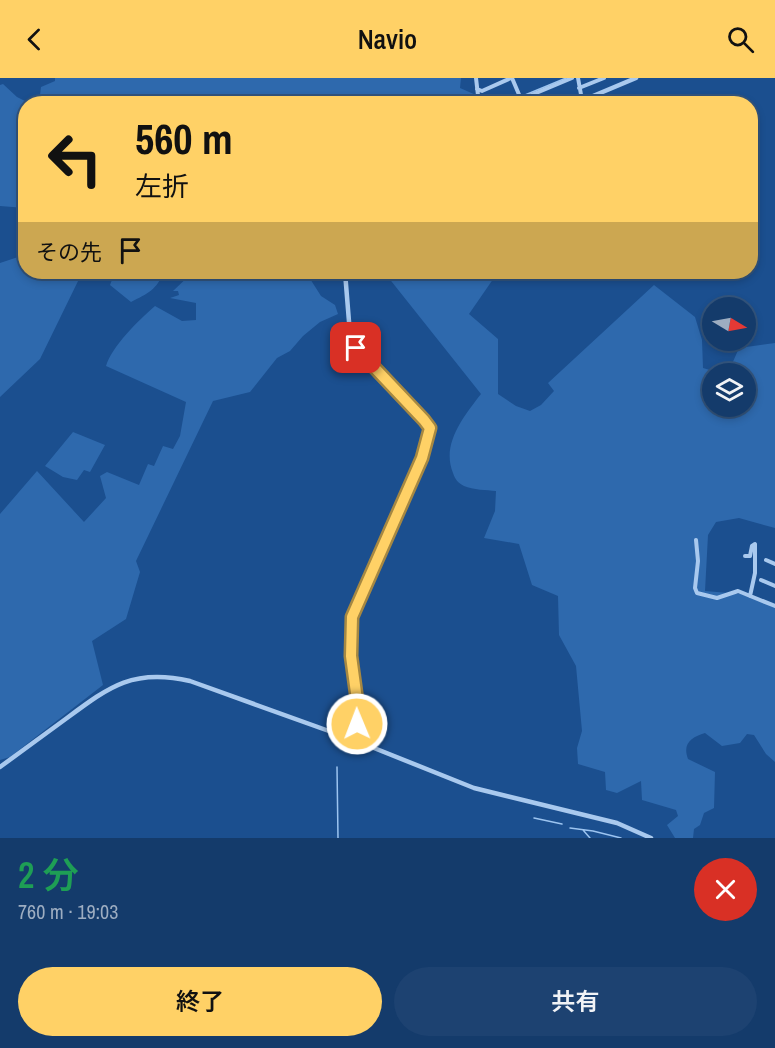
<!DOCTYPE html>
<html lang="ja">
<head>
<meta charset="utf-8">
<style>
	:root { --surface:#143b6b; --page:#1d4271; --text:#f1f3f6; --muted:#9dadc1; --line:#33557e; --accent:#ffd166 }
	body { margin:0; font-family:"Archivo Narrow","Noto Sans JP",sans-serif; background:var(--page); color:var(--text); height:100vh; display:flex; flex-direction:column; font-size:22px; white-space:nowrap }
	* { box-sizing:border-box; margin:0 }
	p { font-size:20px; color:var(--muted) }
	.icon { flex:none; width:33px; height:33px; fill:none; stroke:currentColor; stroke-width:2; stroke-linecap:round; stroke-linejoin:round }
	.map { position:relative; height:760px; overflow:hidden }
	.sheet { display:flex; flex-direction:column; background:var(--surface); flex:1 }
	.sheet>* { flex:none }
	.top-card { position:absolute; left:18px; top:18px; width:740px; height:183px; border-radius:24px; box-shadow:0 3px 9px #0003,0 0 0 2px var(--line); background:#ffd166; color:#111; overflow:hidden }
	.needle { width:39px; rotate:100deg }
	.controls { position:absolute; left:702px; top:219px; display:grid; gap:12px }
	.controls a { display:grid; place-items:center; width:54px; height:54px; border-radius:50%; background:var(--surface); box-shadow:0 3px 9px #0003,0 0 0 2px var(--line); font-size:30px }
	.pin { position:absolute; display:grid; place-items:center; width:51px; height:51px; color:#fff; margin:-26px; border-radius:12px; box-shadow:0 3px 9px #0006 }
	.me { position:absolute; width:66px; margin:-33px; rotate:359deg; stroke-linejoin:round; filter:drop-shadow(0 0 4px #0008) }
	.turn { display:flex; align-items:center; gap:21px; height:126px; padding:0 18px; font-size:27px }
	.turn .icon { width:78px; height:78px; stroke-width:2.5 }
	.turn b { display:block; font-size:42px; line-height:51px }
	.then { display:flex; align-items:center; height:57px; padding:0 18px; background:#0003; gap:12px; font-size:22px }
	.round { display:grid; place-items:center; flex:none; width:63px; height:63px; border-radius:32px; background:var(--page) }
	.head { display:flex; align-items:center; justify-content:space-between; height:102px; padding:0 18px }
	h1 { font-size:36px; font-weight:600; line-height:45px; color:#1e9e55 }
	.action { display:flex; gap:12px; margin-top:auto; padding:12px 18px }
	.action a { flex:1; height:69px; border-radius:36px; background:var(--accent); color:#111; font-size:24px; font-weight:600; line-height:69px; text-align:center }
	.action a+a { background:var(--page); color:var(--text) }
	header { display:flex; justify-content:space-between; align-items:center; height:78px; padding:0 18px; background:var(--accent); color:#111; font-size:27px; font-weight:600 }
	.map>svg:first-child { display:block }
	.green { fill:#2e69ad }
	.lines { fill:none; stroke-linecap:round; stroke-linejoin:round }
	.stream { stroke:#9cc4f0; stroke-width:1.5 }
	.minor { stroke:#a9c9ee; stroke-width:4 }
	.tertiary { stroke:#a9c9ee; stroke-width:4.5 }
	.route-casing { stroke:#a68842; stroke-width:15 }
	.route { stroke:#ffd166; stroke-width:10 }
</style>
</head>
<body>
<header><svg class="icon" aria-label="back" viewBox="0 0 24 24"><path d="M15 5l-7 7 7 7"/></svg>Navio<svg class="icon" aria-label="search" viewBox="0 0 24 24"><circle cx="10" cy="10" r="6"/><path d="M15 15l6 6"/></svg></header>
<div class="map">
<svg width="775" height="760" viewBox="0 0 775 760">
	<rect width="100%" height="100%" fill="#1b4f8f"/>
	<path class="green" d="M55 0H461L460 10 476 17 477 22 473 26H50V19L40 17 41 9 55 3Z
		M3 6 17 19 29 25 26 26 25 130 0 128V7Z
		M25 166 26 194H85L80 199 40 281 0 319V185L21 178Z
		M115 194H163C158 211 147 216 131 224L110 207Z
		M193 194H281V199L307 196 321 218 335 227 338 236 320 244 303 258 290 273 277 280 250 314 213 323 136 483 140 494 126 541 92 563 103 607 10 679 0 682V436L37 393 84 444 106 420 100 398 107 394 139 407 148 386 154 388 163 368 173 371 180 358 186 324 106 288C112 268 139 242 155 228L182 243 196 242V225L170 220 179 217 178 213H173Z
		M384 194H498L469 236 498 261V316L516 328 530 333 541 327 554 313 548 305 654 207 695 239 702 262 703 290 721 295 712 296V328H746V296L728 295 739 270 775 265V450L739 440 716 444 708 457 705 513 741 516 775 529V684L766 676 754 657 747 656 740 665 722 668 705 655C692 659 682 665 688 681L715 694 714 730 704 735 700 747 694 751 693 760H675L667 747 678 738 676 732 642 722 641 703 617 715 606 712 605 694 578 686 577 670 582 653 576 588 559 557 558 518 532 507 519 466 484 460 495 433 496 413C487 412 473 412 464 408 458 405 455 401 453 395 441 366 464 338 481 316Z
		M73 354 105 367 90 394 84 392 77 402 63 399 45 388Z"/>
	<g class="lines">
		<path class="stream" d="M525 17 566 0
			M505 26 516 21
			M337 689 338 760
			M534 740 562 746
			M570 750 593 753 621 760
			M583 752 590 760"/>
		<path class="minor" d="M476 0 479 26
			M512 0 523 26
			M578 0 582 22
			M579 10 604 0
			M477 11 482 13 511 0
			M510 26 572 0
			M696 462 698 483 695 510 697 515 717 520 738 513 775 528
			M745 478H750L752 468 755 466V495L750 518
			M766 482 775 486
			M761 502 775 508"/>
		<path class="tertiary" d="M574 26 636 0
			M345 194 350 256 353 265 362 276 424 342 430 350 421 380 352 539 351 578 357 622V646L354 662
			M0 689C22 673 45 656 67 640 110 608 134 590 190 603L354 662 474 710 617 745 651 760"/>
	</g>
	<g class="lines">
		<defs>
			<path id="route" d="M356 270 424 342 430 350 422 380 352 539 351 578 357 622V646"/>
		</defs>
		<use href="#route" class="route-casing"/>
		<use href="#route" class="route"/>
	</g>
</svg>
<div class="controls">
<a><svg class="needle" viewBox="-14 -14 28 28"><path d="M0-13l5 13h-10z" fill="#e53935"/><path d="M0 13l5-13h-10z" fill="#9dadc1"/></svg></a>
<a><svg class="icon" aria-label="layers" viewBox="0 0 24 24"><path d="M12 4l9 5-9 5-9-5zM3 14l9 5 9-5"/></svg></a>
</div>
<div class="pin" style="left:356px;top:270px;background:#d93025"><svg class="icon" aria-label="arrive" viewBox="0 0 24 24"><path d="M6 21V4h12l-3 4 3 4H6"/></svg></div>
<svg class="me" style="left:357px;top:646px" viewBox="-20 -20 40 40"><circle r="17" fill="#ffd166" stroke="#fff" stroke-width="3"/><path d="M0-11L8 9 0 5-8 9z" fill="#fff"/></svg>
<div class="top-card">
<div class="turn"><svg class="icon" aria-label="left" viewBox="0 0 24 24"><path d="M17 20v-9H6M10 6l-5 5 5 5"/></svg><div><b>560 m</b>左折</div></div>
<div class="then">その先<svg class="icon" aria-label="arrive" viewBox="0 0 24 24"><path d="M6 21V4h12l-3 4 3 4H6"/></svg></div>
</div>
</div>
<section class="sheet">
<div class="head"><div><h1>2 分</h1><p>760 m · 19:03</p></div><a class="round" style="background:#d93025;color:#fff"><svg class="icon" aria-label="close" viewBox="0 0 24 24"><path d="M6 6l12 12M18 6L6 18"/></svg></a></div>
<div class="action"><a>終了</a><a>共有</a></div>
</section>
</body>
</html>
